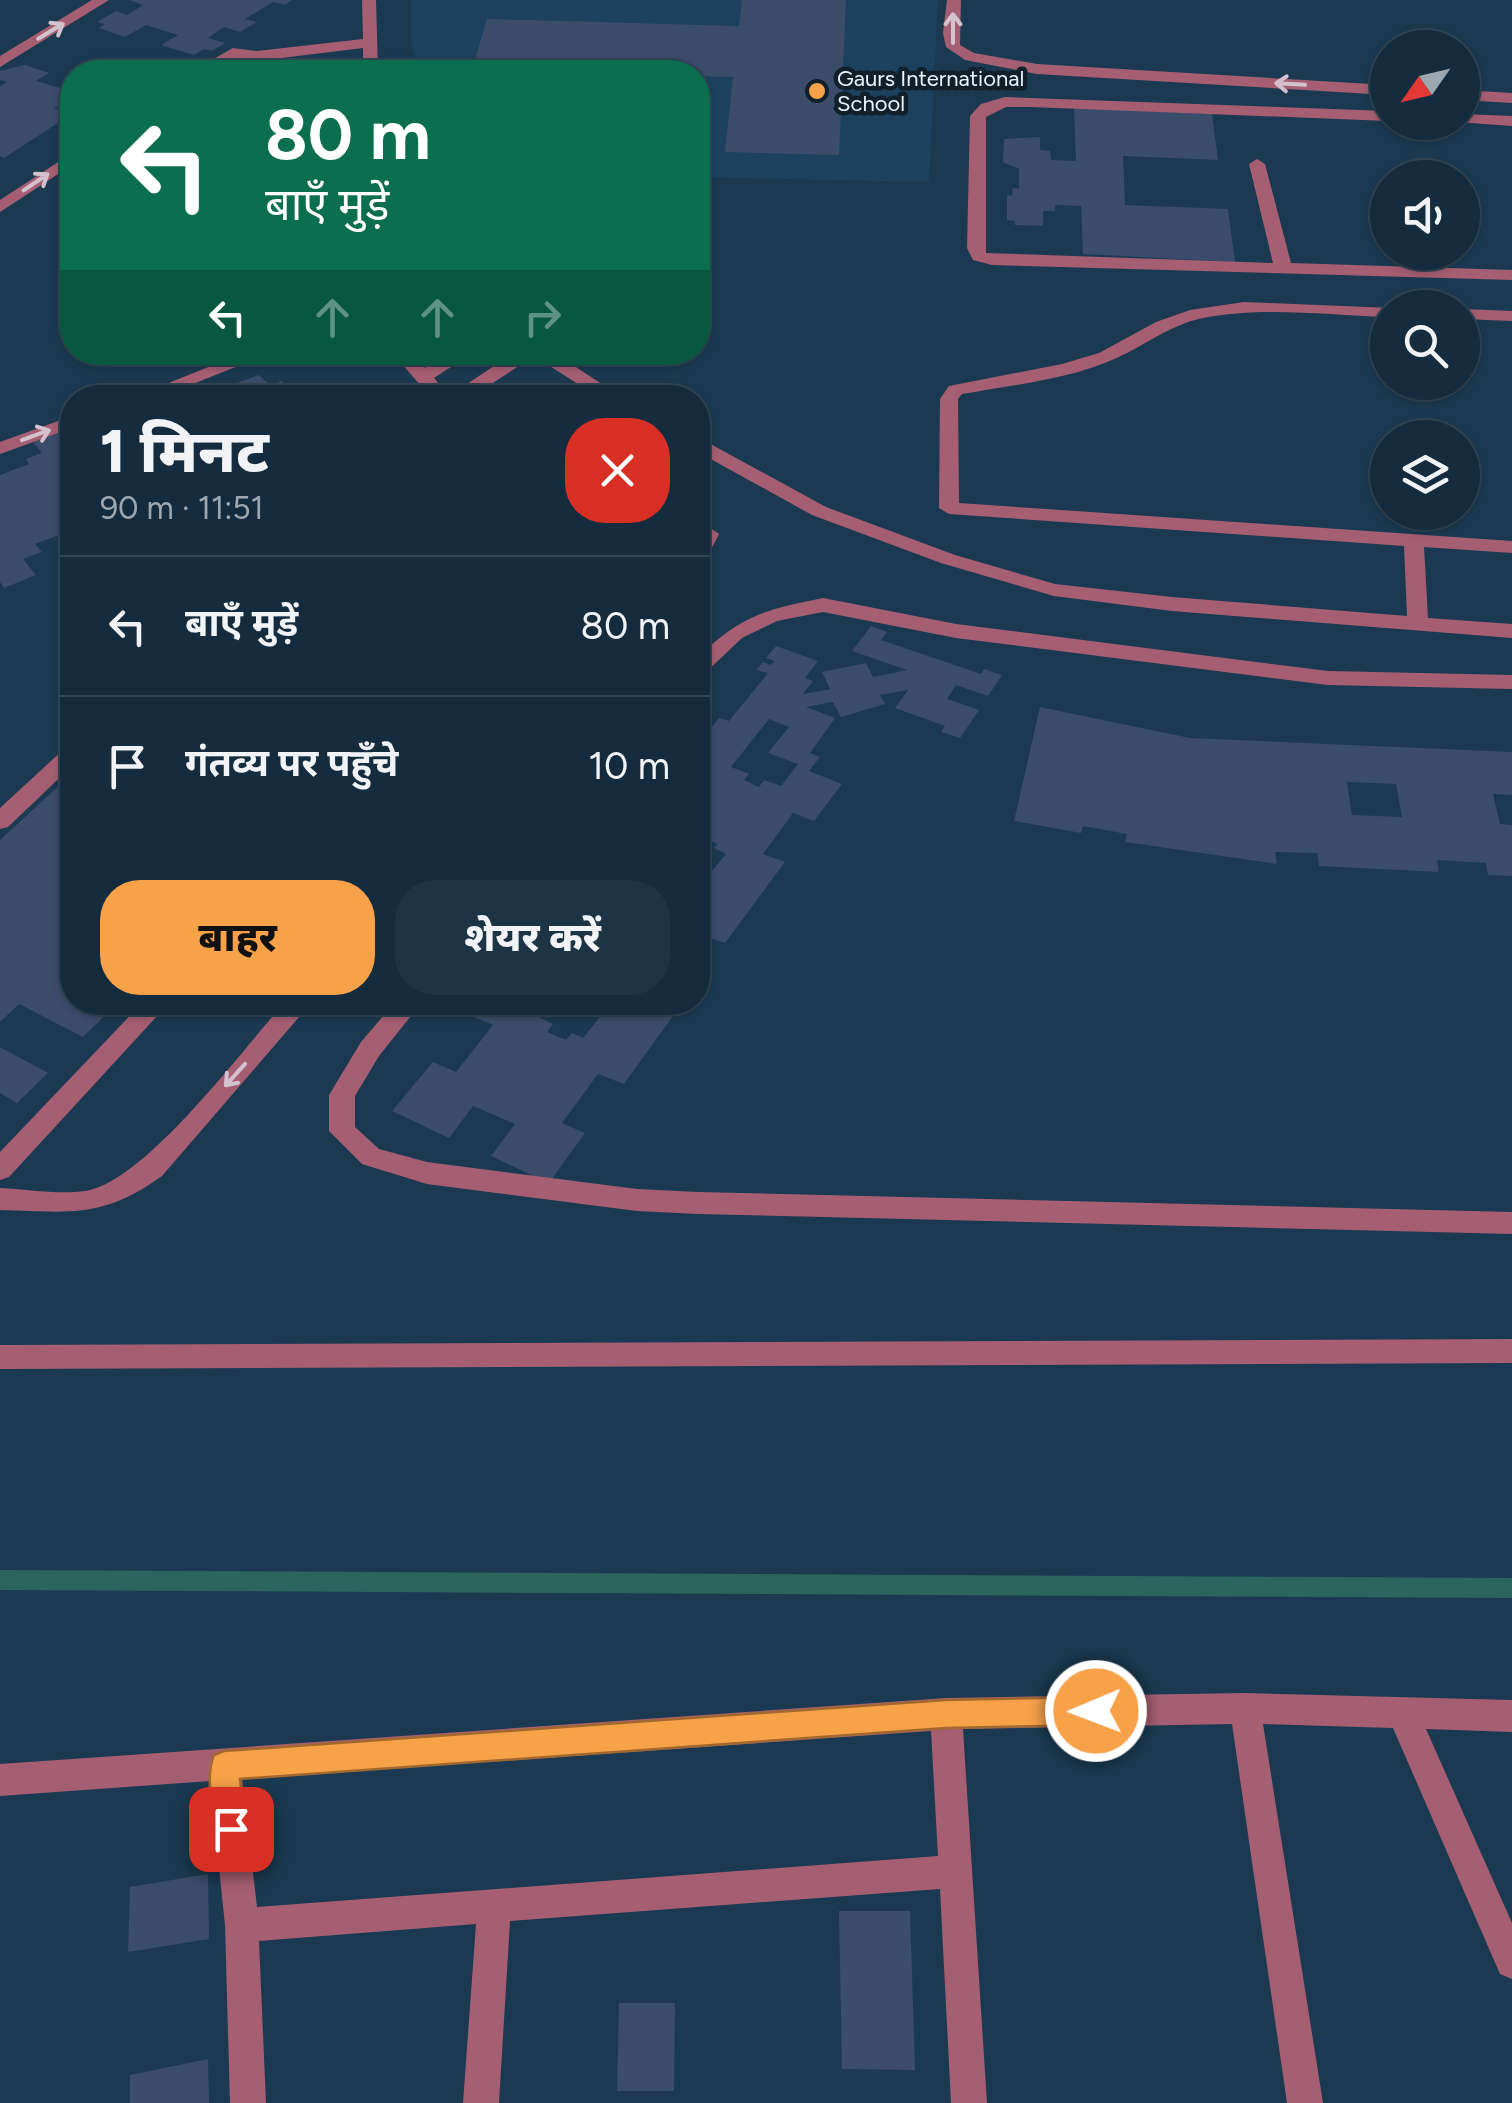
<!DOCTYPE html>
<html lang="hi">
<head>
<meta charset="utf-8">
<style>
	:root { --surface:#142c3d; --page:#1d3444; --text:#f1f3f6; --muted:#9da7b0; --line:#334857; --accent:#f7a149 }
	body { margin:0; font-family:Figtree,"Noto Sans Devanagari",sans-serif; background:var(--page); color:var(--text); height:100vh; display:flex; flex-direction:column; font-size:38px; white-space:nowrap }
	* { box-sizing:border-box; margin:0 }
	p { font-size:32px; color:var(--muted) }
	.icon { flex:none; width:55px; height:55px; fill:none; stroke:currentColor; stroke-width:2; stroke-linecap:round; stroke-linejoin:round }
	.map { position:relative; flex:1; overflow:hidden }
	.panel { position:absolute; left:60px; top:385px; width:650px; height:630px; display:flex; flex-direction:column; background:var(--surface); border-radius:40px; box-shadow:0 2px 8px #0004,0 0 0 2px var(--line) }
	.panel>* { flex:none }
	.hud { position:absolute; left:60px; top:60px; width:650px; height:305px; border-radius:40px; box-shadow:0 2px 8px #0004,0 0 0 2px var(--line); background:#0b6e4f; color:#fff; overflow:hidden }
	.needle { width:65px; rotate:236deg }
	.buttons { position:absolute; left:1370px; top:30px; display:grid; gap:20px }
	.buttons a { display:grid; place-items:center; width:110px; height:110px; border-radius:50%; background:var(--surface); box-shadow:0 2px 8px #0004,0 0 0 2px var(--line); font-size:50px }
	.pin { position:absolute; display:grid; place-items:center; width:85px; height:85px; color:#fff; margin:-42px; border-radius:20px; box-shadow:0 5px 15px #0006 }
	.me { position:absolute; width:110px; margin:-55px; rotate:269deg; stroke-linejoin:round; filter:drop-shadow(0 0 8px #0008) }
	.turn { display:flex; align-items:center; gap:35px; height:210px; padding:0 40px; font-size:45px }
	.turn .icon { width:130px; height:130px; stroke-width:2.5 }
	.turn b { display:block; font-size:70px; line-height:85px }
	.lanes { display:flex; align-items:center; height:95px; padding:0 40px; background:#0003; justify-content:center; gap:50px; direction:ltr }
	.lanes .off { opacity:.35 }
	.round { display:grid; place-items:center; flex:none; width:105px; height:105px; border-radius:40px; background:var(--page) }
	.overview { display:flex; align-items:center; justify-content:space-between; height:170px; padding:0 40px }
	h1 { font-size:60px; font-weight:800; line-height:75px }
	.button { display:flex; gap:20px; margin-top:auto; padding:20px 40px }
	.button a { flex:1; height:115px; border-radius:40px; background:var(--accent); color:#111; font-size:40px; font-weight:800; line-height:115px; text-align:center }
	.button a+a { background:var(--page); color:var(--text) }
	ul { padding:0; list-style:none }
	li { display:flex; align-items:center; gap:30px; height:140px; padding:0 40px; border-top:2px solid var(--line) }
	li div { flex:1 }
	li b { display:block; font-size:38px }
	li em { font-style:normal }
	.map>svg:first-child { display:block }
	.built { fill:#1c425f }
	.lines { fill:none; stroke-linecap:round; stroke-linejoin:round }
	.stream { fill:#2c655d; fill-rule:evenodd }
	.building { fill:#3c4c6b; fill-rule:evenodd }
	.minor { fill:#a65f72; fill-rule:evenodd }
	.tertiary { fill:#a65f72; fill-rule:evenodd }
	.oneway { stroke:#d3c1ce }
	.route { fill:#f7a149; stroke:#a1692f; stroke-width:2.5 }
	.poi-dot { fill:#f7a149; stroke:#12202b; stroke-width:4 }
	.labels { text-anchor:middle; stroke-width:9; stroke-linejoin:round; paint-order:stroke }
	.far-poi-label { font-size:22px; fill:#ebf6ff; stroke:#12202b; text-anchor:start }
</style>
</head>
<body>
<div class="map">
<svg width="1512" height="2103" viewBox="0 0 1512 2103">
	<rect width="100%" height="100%" fill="#1b3a51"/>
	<path class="built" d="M411 0H938L929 182 698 177V72H418L411 38Z"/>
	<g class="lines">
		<path class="stream" d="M0 1570 1512 1578V1598L0 1590Z"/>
	</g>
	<path class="building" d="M129 0H292L285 5 273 2 245 19 257 22 240 32 224 27 208 38 225 43 212 51 204 49 194 55 161 45 178 35 146 25 125 37 99 28 105 24 97 22 116 11 127 15 143 5Z
		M742 0H846L839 155 725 152 733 77 698 76V72L472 70 487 19 739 26Z
		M25 65 49 73 36 81 60 88 72 81V101L68 100 54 108 72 114 4 158 0 156V86L7 82 0 80V71Z
		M1074 108 1212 114 1218 160 1123 156 1125 205 1228 209 1235 262 1083 254 1081 206 1055 205V211H1043V226L1015 225V221L1007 220V195L1012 196 1013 188 1019 189V169L1003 162 1004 139 1040 137V150L1050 151 1051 160 1076 161Z
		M259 375 270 385 282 381 293 398H240L229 386Z
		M70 429 72 530 35 544 42 552 23 559 36 575 4 588 0 582V475L29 464 26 459 42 453 33 442Z
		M871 626 887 632 881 640 981 674 984 669 1002 675 988 696 956 685 947 699 979 710 960 738 941 732 945 726 895 708 908 690 880 695 885 704 841 717 833 702 806 707 835 718 810 753 820 757 809 771 842 784 814 821 793 813 763 854 785 862 725 943 702 935 698 942V888L726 854 714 848 718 844 698 835V736L703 738 719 718 729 721 768 673 756 670 763 662 771 665 774 661 766 658 776 646 818 661 805 678 813 681 803 694 830 689 822 672 866 663 873 677 907 670 852 651ZM769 719 789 727 768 753 798 764 781 786 764 780 759 787 744 780 749 774 731 767Z
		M1040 707 1190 738 1512 752V795L1493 794 1500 824 1512 825V876L1488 875 1486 863 1437 860 1439 872 1319 866 1317 853 1275 852 1277 864 1125 842 1127 834 1083 826 1081 833 1014 821ZM1347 782 1396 784 1402 817 1352 815Z
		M63 782 72 787V1002H119L83 1037 19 1004 0 1022V840Z
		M483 1002H551L539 1017 553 1024 547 1032 566 1040 572 1033 583 1038 612 1002H683L624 1084 598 1074 562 1123 585 1133 549 1183 491 1156 515 1124 473 1106 449 1138 392 1111 433 1062 456 1072 493 1025 472 1016Z
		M0 1047 48 1073 17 1103 0 1093Z
		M208 1874 209 1939 128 1952 130 1887Z
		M839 1911H910L915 2070 842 2069Z
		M619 2003H675L674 2091H617Z
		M208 2059 209 2103H130V2075Z"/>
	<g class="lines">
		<path class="minor" d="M92 0H109L0 67V56Z
			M362 0H376L378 72H363V48L257 61 235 58 208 72H190L233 48 257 51 363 39Z
			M947 0H961L960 45 974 53 1037 64 1388 85V95L1037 74 965 60 946 47 943 33Z
			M1462 90 1512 93V103L1462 100Z
			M1005 97 1388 111V121L1031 107H1006L986 117V253L1273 263 1249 164 1257 159 1265 164 1291 263 1512 270V280L992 265 973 260 967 248 970 116 981 104Z
			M1462 114 1512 116V126L1457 122H1462Z
			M72 153V165L0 212V200Z
			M1244 302 1391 308H1388V317C1327 315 1263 306 1203 318 1169 325 1143 347 1112 360 1066 380 1011 385 962 394L958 399 959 503 1512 541V553L1424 547 1428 618 1512 624V638L1172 611 1054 596 941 563 812 515 698 452V439L705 441 826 507 955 555 1055 584 1172 597 1407 616 1404 546 949 514 939 508 940 399 949 386 1062 364 1099 353 1156 322 1190 310Z
			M1462 309 1512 311V321L1462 319Z
			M246 352H273L158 398H131Z
			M392 352H411L425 368 451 352H474L434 378 449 396 515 352H553L623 398H600L534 356 470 398H431Z
			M72 416V428L0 454V442Z
			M698 519 719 534 705 561 698 563Z
			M823 598 956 624 1328 671 1512 675V689L1328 685 956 638 823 612 777 621 742 638 705 673 698 675V657C742 615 764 610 823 598Z
			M72 746V766L8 827 0 829V808L64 749Z
			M143 1002H170L9 1177 0 1180V1152Z
			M285 1002H312L162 1176C102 1219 71 1212 0 1210V1188C27 1189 58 1195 85 1191 144 1183 243 1049 285 1002Z
			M395 1002H422L379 1056 355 1096V1127L379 1149 427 1162 637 1189 698 1192 1512 1212V1234L698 1214 637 1211 427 1184 362 1164 329 1131V1095L361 1042Z
			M1245 1693 1512 1700V1732L1426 1729 1512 1923V1979L1500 1974 1393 1728 1263 1724 1323 2103H1287L1232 1724 963 1729 987 2103H951L940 1889 510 1921 499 2103H463L476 1924 259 1941 266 2103H230L225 1925 210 1781 0 1796V1764L946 1698ZM931 1731 938 1856 257 1907 242 1779Z"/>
		<path class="tertiary" d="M1512 1339V1363L0 1369V1345Z"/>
	</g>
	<defs><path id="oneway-shaft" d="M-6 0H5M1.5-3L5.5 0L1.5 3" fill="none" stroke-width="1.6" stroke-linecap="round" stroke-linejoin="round" transform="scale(2.5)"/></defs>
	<g class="oneway">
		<use href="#oneway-shaft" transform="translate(953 28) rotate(-90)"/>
		<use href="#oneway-shaft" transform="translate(51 31) rotate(-31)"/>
		<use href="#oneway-shaft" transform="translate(1290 84) rotate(-177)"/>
		<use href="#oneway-shaft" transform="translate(36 182) rotate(-34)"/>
		<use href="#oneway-shaft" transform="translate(36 435) rotate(-20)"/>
		<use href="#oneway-shaft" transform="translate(235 1075) rotate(132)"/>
	</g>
	<path class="route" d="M1096 1697 1106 1701 1110 1711 1106 1721 1096 1725 946 1728 240 1779 246 1829 242 1840 231 1844 220 1840C212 1819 205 1776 214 1755L224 1751 946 1700Z"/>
	<circle class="poi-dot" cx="817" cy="91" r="10"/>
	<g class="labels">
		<g class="far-poi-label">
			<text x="837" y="86">Gaurs International<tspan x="837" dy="25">School</tspan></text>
		</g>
	</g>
</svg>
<div class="buttons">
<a><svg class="needle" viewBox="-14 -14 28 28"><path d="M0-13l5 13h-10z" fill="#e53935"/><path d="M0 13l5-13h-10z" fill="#9da7b0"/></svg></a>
<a><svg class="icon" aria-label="sound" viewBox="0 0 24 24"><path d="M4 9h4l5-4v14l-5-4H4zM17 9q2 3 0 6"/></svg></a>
<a><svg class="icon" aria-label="search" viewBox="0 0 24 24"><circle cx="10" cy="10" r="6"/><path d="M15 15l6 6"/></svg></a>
<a><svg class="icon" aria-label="layers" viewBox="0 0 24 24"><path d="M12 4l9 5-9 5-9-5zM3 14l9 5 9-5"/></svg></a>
</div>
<div class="pin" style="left:231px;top:1829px;background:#d93025"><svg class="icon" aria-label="arrive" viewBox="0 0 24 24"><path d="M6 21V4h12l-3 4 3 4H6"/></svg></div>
<svg class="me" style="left:1096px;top:1711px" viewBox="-20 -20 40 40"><circle r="17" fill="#f7a149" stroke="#fff" stroke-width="3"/><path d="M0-11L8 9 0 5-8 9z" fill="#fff"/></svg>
<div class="hud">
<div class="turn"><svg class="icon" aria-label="left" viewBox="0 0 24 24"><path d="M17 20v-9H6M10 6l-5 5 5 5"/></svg><div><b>80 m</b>बाएँ मुड़ें</div></div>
<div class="lanes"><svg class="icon" aria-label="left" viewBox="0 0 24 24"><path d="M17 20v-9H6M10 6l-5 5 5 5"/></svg><svg class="icon off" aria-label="ahead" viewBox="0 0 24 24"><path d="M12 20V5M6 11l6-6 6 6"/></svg><svg class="icon off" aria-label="ahead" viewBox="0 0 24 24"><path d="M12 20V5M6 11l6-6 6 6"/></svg><svg class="icon off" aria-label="right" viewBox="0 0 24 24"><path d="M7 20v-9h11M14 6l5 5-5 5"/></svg></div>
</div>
<section class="panel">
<div class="overview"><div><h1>1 मिनट</h1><p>90 m · 11:51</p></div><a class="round" style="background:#d93025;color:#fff"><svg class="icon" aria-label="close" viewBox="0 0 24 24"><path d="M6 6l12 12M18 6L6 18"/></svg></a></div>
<ul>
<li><svg class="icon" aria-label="left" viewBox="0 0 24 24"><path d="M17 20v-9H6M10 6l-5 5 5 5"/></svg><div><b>बाएँ मुड़ें</b></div><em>80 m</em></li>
<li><svg class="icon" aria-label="arrive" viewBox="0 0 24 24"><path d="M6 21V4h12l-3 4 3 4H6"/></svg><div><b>गंतव्य पर पहुँचे</b></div><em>10 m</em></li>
</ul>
<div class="button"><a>बाहर</a><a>शेयर करें</a></div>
</section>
</div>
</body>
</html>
